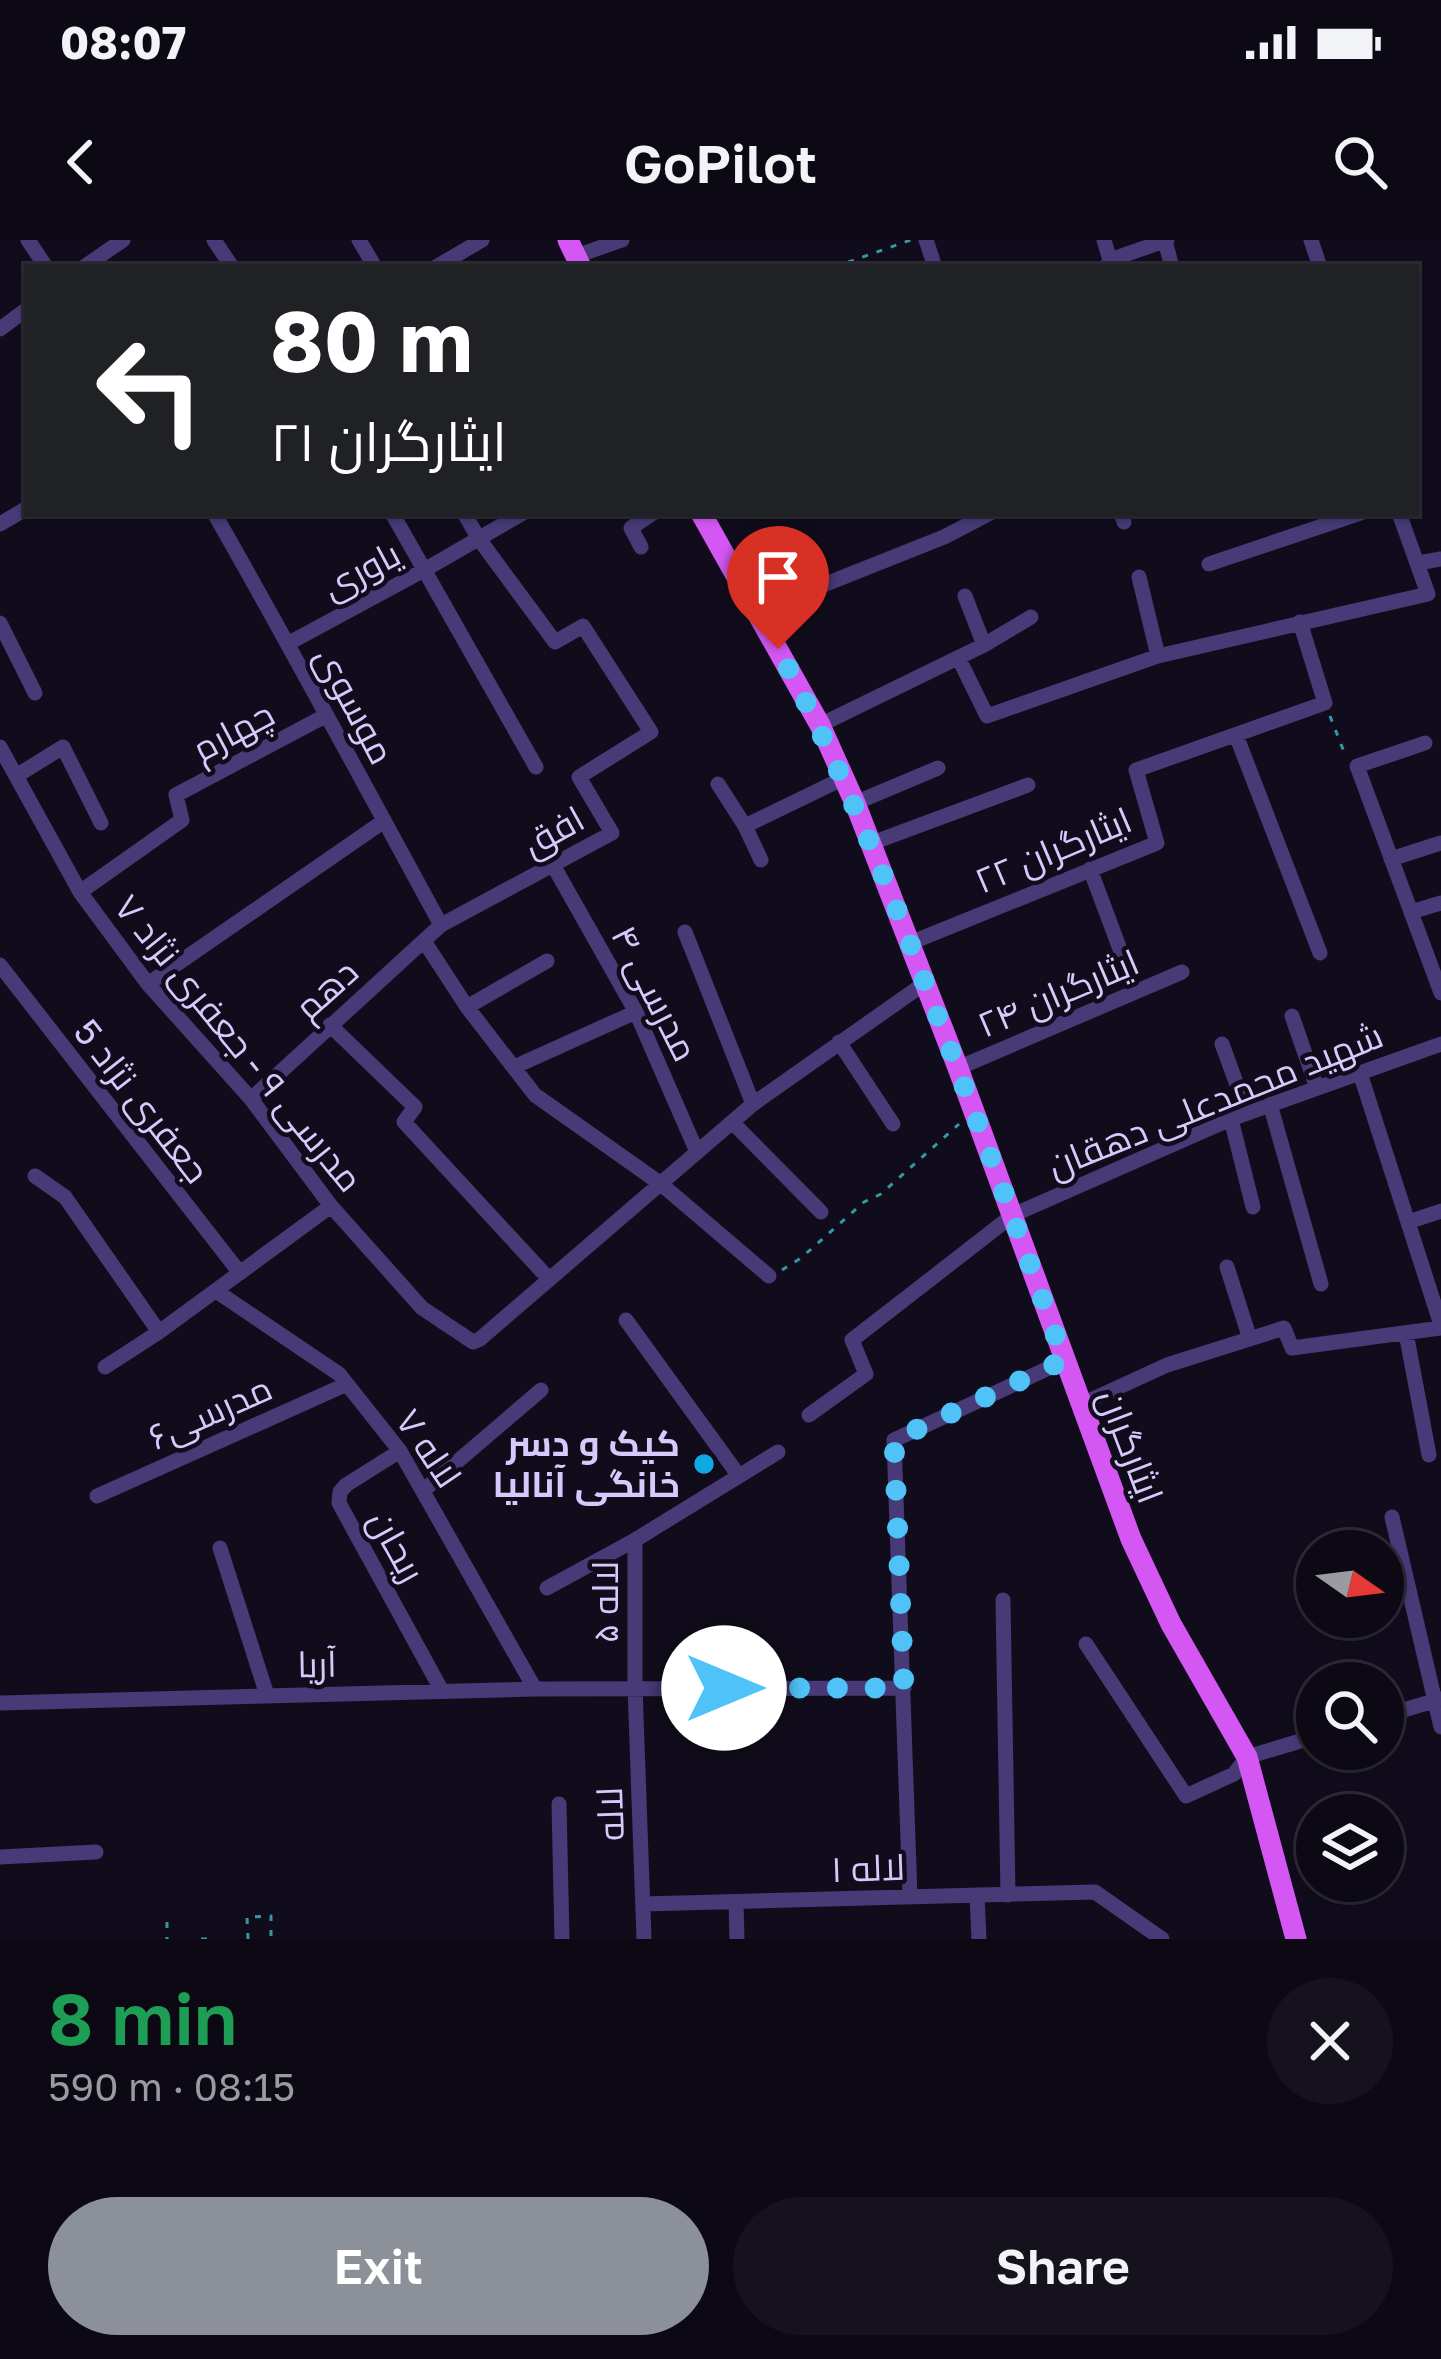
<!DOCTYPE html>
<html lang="en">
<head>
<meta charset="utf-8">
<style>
	:root { --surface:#0d0914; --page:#16121d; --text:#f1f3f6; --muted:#9a9aa0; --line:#2d2a34; --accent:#8c9099 }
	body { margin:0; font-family:"Golos Text",Cairo,sans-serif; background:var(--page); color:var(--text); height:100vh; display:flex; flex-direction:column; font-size:45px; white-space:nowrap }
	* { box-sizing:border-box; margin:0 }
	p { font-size:39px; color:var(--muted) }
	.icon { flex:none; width:66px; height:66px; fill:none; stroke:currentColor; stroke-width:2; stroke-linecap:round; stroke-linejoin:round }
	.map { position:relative; height:1699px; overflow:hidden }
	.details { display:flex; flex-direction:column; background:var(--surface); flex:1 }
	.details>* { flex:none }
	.guide { position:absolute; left:24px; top:24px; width:1395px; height:252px; border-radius:0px; box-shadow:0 3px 9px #0004,0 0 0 3px var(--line); background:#202124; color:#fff; overflow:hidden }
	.needle { width:78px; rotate:104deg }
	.buttons { position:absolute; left:1296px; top:1290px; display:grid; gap:24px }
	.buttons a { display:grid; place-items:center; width:108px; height:108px; border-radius:50%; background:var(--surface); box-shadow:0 3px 9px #0004,0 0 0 3px var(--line); font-size:60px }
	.pin { position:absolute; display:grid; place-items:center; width:102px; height:102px; color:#fff; margin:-123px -51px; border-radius:50% 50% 50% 0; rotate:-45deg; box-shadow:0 0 12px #0007 }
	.pin .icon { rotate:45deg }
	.me { position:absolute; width:132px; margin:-66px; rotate:90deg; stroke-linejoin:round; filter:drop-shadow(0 0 9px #0008) }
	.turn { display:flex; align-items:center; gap:42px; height:252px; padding:0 48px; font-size:54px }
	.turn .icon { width:156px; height:156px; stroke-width:2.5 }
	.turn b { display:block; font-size:84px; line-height:102px }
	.round { display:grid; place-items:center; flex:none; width:126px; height:126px; border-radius:63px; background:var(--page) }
	.summary { display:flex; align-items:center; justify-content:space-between; height:204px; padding:0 48px }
	h1 { font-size:72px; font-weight:600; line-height:90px; color:#1e9e55 }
	.primary-button { display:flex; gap:24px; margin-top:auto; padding:24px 48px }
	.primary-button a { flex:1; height:138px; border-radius:72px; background:var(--accent); color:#fff; font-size:48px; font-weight:600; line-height:138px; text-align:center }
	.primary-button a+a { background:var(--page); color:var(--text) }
	.status { display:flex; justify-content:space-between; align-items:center; height:84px; padding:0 60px; background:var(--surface); direction:ltr }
	.status svg { height:33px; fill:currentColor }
	header { display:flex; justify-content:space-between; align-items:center; height:156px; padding:0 48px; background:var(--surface); font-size:54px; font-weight:600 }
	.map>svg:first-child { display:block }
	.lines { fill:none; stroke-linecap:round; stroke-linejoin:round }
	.path { stroke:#3498a5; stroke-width:3; stroke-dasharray:6 9; stroke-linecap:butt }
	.minor { stroke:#473a77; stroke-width:15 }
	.major { stroke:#d457f4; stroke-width:21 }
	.route { stroke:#4fc3f7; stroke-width:21; stroke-dasharray:0 37.8 }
	.poi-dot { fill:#0ea9e2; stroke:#110c1b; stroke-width:4.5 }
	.labels { text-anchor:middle; stroke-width:9; stroke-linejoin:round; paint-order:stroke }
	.street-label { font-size:36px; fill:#d7c9fc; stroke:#110c1b }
	.poi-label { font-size:36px; font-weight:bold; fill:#d7c9fc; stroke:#110c1b; text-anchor:end }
</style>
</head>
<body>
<div class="status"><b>08:07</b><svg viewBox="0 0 49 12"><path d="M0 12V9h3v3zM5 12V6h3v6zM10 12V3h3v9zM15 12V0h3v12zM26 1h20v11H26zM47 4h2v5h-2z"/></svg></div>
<header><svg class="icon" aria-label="back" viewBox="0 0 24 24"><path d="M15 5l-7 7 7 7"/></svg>GoPilot<svg class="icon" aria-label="search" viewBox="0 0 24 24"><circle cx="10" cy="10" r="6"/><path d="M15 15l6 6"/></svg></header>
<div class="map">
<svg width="1441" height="1699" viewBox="0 0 1441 1699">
	<rect width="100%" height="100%" fill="#110c1b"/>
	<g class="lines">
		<path class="path" d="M834 27 911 0
			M1330 476 1346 517
			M782 1030 801 1018 864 962 881 954 959 884
			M167 1682V1699
			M201 1699H214
			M248 1699 247 1677 271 1676V1699"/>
		<path class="minor" d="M28 0 46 27
			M214 0 232 27
			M359 0 375 27
			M926 0 935 27
			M1104 0 1112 27
			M1311 0 1320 27
			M1165 1 1172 27
			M576 16 622 0
			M84 27 123 0
			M436 27 482 0
			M1106 27 1110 20 1167 0
			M0 89 27 69
			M214 273C292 409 366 548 441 685
			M392 273 536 527
			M1121 273 1124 282
			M0 284 27 268
			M641 307 631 288 653 273
			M1418 323 1441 319
			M1209 324 1361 273
			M1139 337 1158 416
			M758 371 944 297 990 273
			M0 383 35 453
			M289 403 426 329 523 273
			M984 405 1031 377
			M959 419 987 476 1158 416 1428 354 1399 273
			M820 485 984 405 965 356
			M1236 495 1320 713
			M1425 503 1357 526 1441 753
			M0 507 80 652 148 744 251 859 331 966 422 1068 473 1102 480 1099 753 864 925 743
			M16 536 63 507 101 583
			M718 544 745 586
			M855 563 938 528
			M872 603 1028 545
			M1391 619 1441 603
			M761 620 745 586 844 538
			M553 625 636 772 697 912
			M1090 629 1121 712
			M80 652 182 580 176 555 325 476
			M1411 672 1441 663
			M685 692 753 864
			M424 701 467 767 535 855 661 944 769 1036
			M910 703 1157 603 1136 530 1325 463 1300 382
			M0 725 240 1033
			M148 744 384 581
			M467 767 547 721
			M1292 776 1317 848
			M330 785 415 867 404 882 549 1039
			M839 802 893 884
			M1222 804 1247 872
			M514 827 636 772
			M958 828 1182 732
			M1360 833 1441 1085
			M251 859 441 685 612 593 579 537 651 492 583 386 555 402 479 299 464 273
			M1270 864 1321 1044
			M1231 879 1253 967
			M732 882 821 972
			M35 936 65 957 159 1092
			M1408 982 1441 971
			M1227 1027 1250 1099
			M216 1051 339 1134 400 1211 535 1449
			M626 1080 739 1236
			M1406 1093 1429 1215
			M105 1127 159 1092 331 966
			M1080 1165 1167 1125 1284 1088 1292 1108 1441 1088
			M809 1175 866 1134 852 1100 1013 975 1231 879 1441 804
			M400 1211 346 1245 340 1252 339 1263 442 1451
			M424 1250 541 1150
			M97 1256 347 1144
			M1392 1277 1441 1487
			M635 1300V1447L644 1699
			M220 1308 267 1455
			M547 1348 635 1300 778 1212
			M1003 1360 1008 1655
			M1086 1404 1186 1556 1234 1534 1247 1517 1317 1496
			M0 1463 535 1449 904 1448
			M1383 1476 1441 1459
			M559 1564 562 1699
			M0 1617 96 1612
			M977 1655 979 1699
			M910 1657 894 1200 1064 1121
			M736 1662 737 1699
			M643 1664 1095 1652 1162 1699"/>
		<path class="major" d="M568 0 581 27
			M701 273 820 485 855 563 958 828 1131 1299 1171 1384 1247 1517 1296 1699"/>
	</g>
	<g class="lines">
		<path class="route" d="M724 1448H904L894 1200 1064 1120C1020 994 973 869 925 743 882 629 837 517 778 409"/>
	</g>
	<circle class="poi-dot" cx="704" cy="1224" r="12"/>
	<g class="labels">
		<g class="street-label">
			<text transform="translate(361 330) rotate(-28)" y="13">یاوری</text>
			<text transform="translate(355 465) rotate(62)" y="13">موسوی</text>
			<text transform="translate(233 491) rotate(-28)" y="13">چهارم</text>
			<text transform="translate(553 591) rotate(-29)" y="13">افق</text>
			<text transform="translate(1053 610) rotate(-23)" y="13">ایثارگران ۲۲</text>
			<text transform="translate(326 749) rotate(-42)" y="13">دهم</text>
			<text transform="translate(655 753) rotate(63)" y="13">مدرسی ۴</text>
			<text transform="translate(1058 753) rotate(-23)" y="13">ایثارگران ۲۴</text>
			<text transform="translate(239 803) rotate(51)" y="13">مدرسی ۹ - جعفری نژاد ۷</text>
			<text transform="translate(1215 860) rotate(-22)" y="13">شهید محمدعلی دهقان</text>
			<text transform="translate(142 861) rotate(52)" y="13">جعفری نژاد 5</text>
			<text transform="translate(210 1172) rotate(-24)" y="13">مدرسی۶</text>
			<text transform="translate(1131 1206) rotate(69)" y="13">ایثارگران</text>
			<text transform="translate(429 1208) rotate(56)" y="13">لاله ۷</text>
			<text transform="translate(397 1306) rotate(61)" y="13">ریحان</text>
			<text transform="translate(605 1362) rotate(-90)" y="13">لاله ۵</text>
			<text transform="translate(317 1424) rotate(-1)" y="13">آریا</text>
			<text transform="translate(610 1574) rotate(-92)" y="13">لاله</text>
			<text transform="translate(868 1628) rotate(-2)" y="13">لاله ۱</text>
		</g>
		<g class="poi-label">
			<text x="680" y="1216">کیک و دسر<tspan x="680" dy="41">خانگی آنالیا</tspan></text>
		</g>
	</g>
</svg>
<div class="buttons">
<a><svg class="needle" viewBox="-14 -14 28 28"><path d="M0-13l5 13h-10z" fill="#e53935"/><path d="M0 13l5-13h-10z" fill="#9a9aa0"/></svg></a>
<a><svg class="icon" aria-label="search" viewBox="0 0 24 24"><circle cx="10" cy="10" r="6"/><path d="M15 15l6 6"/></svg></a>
<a><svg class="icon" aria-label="layers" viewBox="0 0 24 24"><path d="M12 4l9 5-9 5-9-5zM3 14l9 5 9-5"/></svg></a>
</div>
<div class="pin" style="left:778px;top:409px;background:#d93025"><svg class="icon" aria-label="arrive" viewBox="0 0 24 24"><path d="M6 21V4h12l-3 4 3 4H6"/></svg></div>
<svg class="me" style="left:724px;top:1448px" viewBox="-20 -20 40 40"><circle r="19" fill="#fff"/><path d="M0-13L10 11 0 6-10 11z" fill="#4fc3f7"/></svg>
<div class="guide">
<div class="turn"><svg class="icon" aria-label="left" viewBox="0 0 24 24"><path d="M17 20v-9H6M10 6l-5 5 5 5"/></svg><div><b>80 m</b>ایثارگران ۲۱</div></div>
</div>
</div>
<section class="details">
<div class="summary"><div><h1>8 min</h1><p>590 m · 08:15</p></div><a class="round"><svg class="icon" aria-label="close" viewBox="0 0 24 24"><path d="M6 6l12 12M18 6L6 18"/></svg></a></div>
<div class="primary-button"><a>Exit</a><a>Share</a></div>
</section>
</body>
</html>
